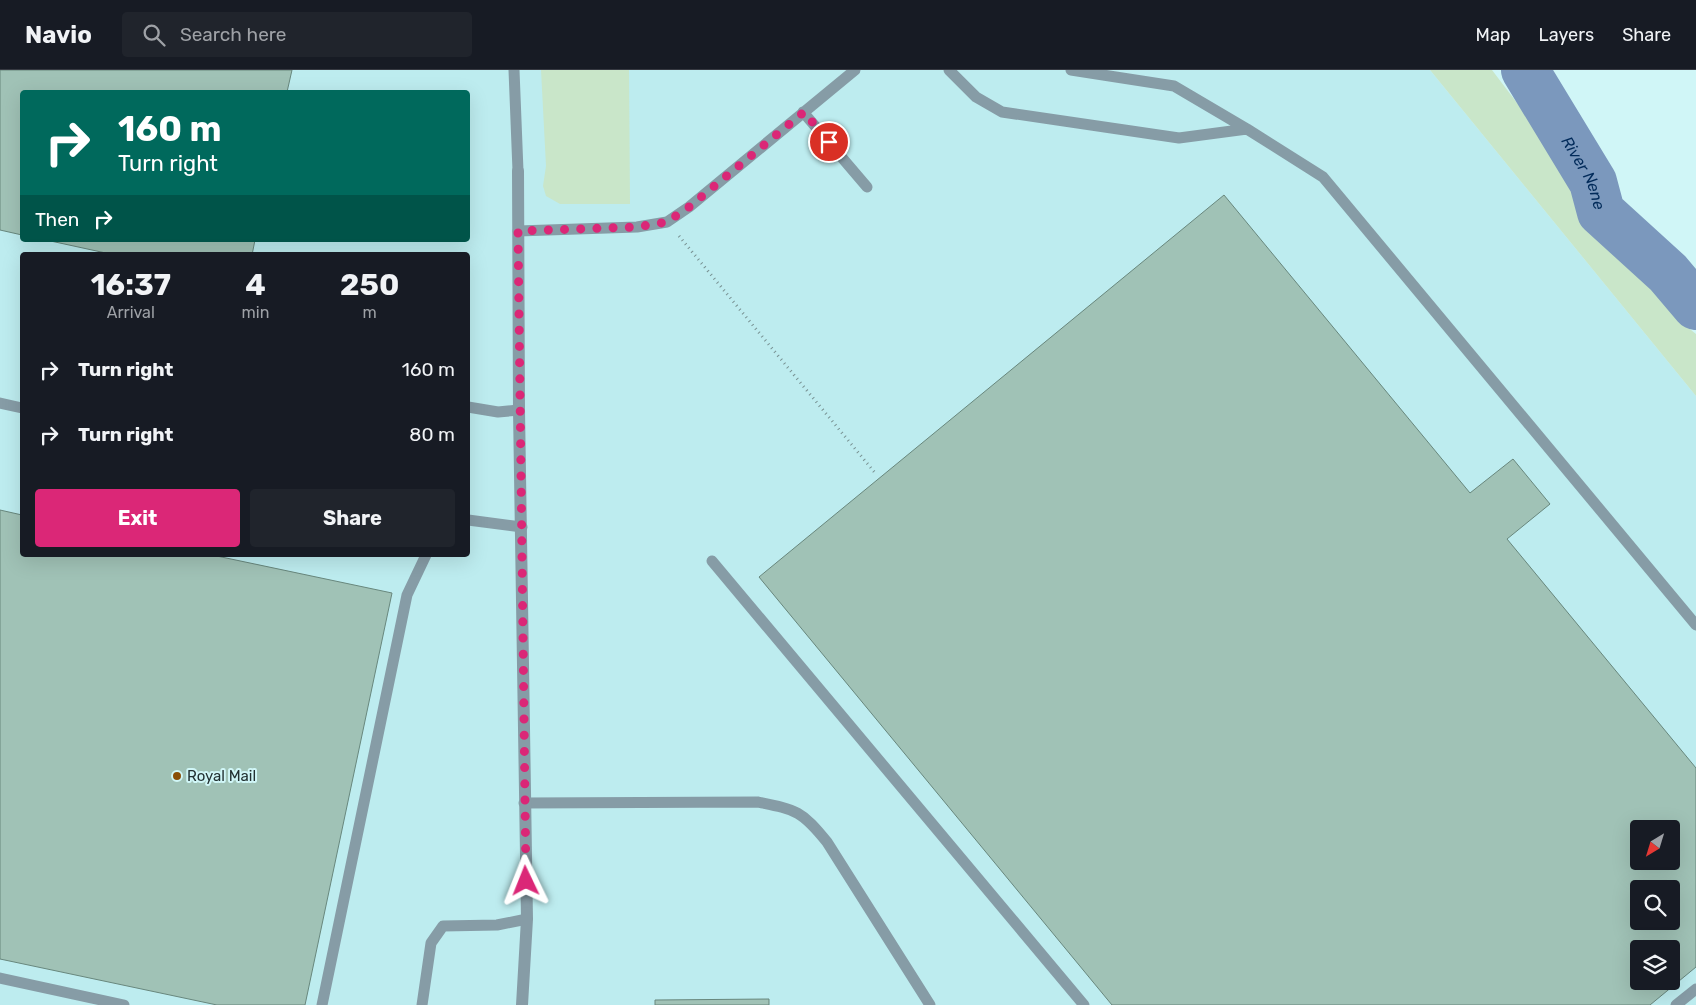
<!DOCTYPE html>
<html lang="en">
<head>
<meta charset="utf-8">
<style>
	:root { --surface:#171b24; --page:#20242c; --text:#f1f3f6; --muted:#9ea1a6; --line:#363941; --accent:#db2777 }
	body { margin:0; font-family:Rubik,sans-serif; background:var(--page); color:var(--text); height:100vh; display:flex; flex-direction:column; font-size:19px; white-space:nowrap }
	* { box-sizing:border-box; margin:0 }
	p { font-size:16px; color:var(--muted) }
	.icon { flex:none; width:28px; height:28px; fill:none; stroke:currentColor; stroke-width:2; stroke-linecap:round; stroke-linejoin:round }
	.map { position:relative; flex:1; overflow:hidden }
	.details { position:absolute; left:20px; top:182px; width:450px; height:305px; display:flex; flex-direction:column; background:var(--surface); border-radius:5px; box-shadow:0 5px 20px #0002 }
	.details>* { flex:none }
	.banner { position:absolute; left:20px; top:20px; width:450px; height:152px; border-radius:5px; box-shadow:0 5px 20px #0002; background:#00695c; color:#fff; overflow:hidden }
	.needle { width:32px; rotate:218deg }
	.buttons { position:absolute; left:1630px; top:750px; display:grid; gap:10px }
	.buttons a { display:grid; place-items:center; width:50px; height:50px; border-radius:5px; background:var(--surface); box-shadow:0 5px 20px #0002; font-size:25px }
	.pin { position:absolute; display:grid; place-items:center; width:42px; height:42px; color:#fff; margin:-21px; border:2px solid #fff; border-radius:50%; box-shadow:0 1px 5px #0007 }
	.me { position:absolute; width:55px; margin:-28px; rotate:358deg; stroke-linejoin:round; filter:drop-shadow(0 0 4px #0008) }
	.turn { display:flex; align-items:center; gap:18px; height:105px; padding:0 15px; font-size:22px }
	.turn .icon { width:65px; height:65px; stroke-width:2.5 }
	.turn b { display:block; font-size:35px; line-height:42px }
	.then { display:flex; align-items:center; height:48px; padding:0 15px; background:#0003; gap:10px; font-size:19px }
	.eta { display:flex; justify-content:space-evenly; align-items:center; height:85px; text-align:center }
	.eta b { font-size:30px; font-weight:700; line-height:35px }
	.primary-button { display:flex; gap:10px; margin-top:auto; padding:10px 15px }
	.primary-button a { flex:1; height:58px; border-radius:5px; background:var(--accent); color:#fff; font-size:20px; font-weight:700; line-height:58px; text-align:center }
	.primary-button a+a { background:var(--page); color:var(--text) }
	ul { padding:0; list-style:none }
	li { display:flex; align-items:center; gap:15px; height:65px; padding:0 15px }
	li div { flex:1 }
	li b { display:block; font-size:19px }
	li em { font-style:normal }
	header { display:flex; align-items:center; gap:30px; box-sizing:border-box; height:70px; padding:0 25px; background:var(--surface); border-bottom:1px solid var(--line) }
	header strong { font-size:24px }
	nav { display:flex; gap:28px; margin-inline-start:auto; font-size:18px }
	.search { width:350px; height:45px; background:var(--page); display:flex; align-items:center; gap:12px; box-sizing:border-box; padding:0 18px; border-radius:5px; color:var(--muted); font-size:19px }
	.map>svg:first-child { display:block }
	.built { fill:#bdecef; fill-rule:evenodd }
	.green { fill:#c9e6c9 }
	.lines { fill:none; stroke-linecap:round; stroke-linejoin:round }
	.river { stroke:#7b98bd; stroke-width:48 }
	.building { fill:#a0c2b6; stroke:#68877d; fill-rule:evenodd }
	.path { stroke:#789293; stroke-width:3; stroke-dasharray:1 4; stroke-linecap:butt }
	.lane { stroke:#869ca6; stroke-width:11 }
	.street { stroke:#869ca6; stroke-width:12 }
	.route { stroke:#db2777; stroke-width:9; stroke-dasharray:0 16.2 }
	.poi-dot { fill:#894e07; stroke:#d0f6f7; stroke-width:2 }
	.labels { text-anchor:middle; stroke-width:4; stroke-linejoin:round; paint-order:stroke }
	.poi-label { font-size:15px; fill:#223031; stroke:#d0f6f7; text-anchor:start }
	.water-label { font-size:16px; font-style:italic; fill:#022b5a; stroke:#d0f6f7 }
</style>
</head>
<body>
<header>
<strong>Navio</strong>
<div class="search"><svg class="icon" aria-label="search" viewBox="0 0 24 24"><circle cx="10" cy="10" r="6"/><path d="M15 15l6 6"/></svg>Search here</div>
<nav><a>Map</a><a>Layers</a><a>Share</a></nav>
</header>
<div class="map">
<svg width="1696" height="935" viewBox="0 0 1696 935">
	<rect width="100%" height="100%" fill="#d0f6f7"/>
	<path class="built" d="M0 0H1430L1696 326V935H0ZM22 22H468V170H22ZM22 185H468V485H22ZM1639 759H1671V791H1639ZM1639 819H1671V851H1639ZM1639 879H1671V911H1639Z"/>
	<path class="green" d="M541 0H629L630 134H560L546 126 543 116 546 96Z
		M1430 0H1492L1543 67 1596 168 1643 203 1681 252 1696 264V326Z"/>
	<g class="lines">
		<path class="river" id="s1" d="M1525 0 1593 112 1601 142 1668 203 1696 236"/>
	</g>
	<path class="building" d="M0 0H292L287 22H22V165L0 160Z
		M1224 125 1470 423 1513 389 1550 434 1507 469 1696 698V897L1650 935H1112L759 507ZM1639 759H1671V791H1639ZM1639 819H1671V851H1639ZM1639 879H1671V911H1639Z
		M46 170H255L252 185H115Z
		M0 440 22 445V485H212L392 523 305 935H217L0 889Z
		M769 929V935H655V930Z"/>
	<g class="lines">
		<path class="path" d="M679 166 876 404"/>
		<path class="lane" d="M514 0 518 101
			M949 0 976 27 1002 42 1179 68 1247 59
			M1071 0 1174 16 1247 59 1323 107 1696 555
			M803 42 867 117
			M518 161 637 157 667 152 689 137 855 0
			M0 333 22 338
			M468 337 498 342 519 340
			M468 450 522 457
			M712 491 1084 935
			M524 733 758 732C797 740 802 741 827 772L930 935
			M0 908 124 935
			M322 935 407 525 426 485
			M422 935 431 873 443 856 497 855 527 849
			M1676 935 1696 919"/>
		<path class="street" d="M518 101 519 340 527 849 522 935"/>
	</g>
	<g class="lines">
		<path class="route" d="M526 811 518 161 637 157 667 152 689 137 804 42 829 72"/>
	</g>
	<circle class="poi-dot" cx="177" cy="706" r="5"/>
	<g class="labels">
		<g class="poi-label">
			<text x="187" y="711">Royal Mail</text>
		</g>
		<g class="water-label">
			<text dy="6" stroke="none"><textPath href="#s1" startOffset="119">River Nene</textPath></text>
		</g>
	</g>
</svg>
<div class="buttons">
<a><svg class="needle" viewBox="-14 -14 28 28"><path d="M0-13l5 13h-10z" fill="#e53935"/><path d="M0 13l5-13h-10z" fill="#9ea1a6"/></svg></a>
<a><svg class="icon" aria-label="search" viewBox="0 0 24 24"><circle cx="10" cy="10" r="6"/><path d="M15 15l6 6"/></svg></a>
<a><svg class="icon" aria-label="layers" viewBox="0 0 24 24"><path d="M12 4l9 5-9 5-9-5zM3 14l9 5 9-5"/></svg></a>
</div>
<div class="pin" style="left:829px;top:72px;background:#d93025"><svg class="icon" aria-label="arrive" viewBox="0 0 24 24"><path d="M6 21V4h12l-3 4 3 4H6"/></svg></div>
<svg class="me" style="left:526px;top:811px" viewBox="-20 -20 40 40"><path d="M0-17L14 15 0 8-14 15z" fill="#db2777" stroke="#fff" stroke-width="4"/></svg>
<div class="banner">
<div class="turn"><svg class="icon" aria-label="right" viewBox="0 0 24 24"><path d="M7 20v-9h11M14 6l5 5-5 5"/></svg><div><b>160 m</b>Turn right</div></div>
<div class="then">Then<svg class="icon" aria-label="right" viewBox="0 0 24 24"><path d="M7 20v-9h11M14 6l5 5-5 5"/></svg></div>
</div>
<section class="details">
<div class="eta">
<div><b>16:37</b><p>Arrival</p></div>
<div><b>4</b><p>min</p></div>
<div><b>250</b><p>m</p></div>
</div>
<ul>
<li><svg class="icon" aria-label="right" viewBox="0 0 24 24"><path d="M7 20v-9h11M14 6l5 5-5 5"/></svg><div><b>Turn right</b></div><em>160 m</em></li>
<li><svg class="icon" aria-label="right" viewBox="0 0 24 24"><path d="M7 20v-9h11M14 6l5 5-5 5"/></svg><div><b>Turn right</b></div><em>80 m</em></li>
</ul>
<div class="primary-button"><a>Exit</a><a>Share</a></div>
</section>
</div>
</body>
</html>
